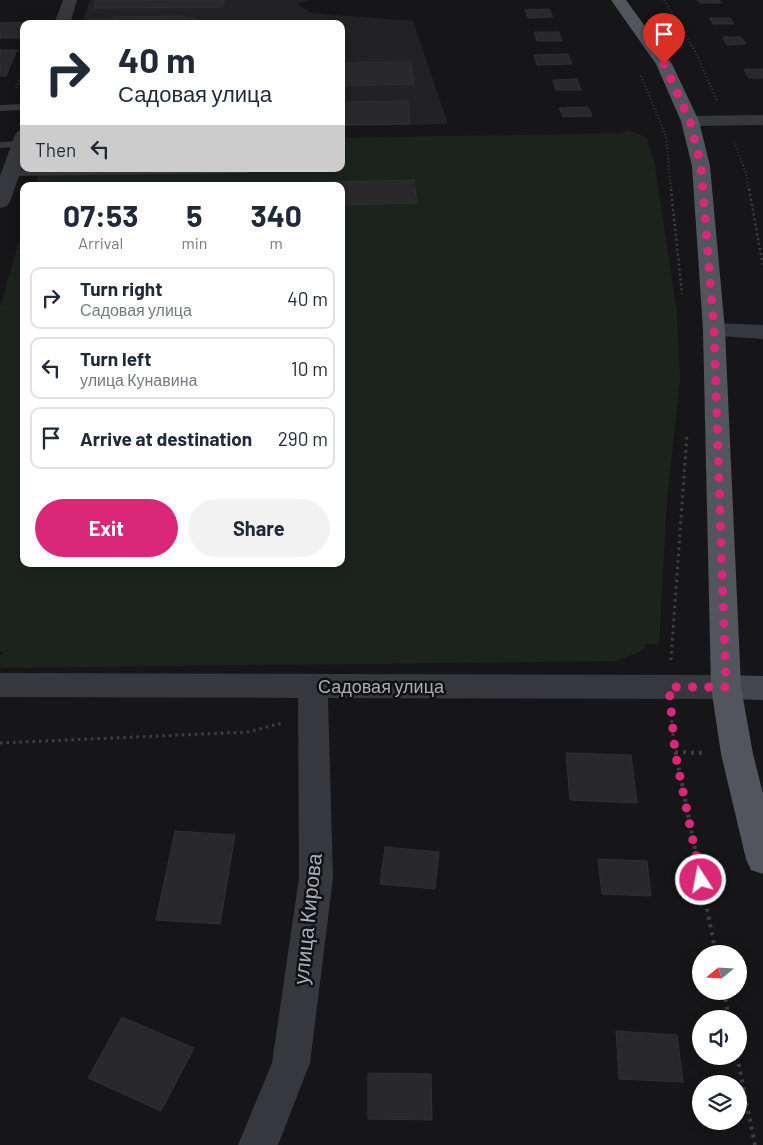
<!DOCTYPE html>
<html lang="en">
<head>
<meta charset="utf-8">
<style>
	:root { --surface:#fff; --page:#f2f2f3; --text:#1f2937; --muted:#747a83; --line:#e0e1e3; --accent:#db2777 }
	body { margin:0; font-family:Barlow,sans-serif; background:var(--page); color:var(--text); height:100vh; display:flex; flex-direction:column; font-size:19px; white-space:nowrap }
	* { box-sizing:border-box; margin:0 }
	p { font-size:16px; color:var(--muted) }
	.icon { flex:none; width:28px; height:28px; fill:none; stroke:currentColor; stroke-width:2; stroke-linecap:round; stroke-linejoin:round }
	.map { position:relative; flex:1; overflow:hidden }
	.panel { position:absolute; left:20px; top:182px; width:325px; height:385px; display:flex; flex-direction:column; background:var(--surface); border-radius:10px; box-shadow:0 2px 12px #0003 }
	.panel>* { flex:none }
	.guide { position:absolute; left:20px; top:20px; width:325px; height:152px; border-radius:10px; box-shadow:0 2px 12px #0003; background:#fff; color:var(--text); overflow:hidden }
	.needle { width:32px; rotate:252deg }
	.buttons { position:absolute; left:692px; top:945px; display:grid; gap:10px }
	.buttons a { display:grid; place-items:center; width:55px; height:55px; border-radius:50%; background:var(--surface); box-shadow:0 2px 12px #0003; font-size:25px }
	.pin { position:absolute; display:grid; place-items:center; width:42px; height:42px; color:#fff; margin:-51px -21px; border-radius:50% 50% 50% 0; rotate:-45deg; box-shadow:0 0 5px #0007 }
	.pin .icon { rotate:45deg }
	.me { position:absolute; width:55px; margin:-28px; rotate:349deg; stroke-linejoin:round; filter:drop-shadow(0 0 4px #0008) }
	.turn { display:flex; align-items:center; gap:18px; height:105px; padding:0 15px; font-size:22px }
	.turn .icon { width:65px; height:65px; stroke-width:2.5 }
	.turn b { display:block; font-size:35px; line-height:42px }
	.then { display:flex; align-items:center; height:48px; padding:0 15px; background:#0003; gap:10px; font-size:19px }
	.eta { display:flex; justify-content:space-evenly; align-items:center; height:85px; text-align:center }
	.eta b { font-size:30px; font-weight:700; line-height:35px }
	.cta { display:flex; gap:10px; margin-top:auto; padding:10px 15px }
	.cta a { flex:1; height:58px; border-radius:30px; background:var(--accent); color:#fff; font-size:20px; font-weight:700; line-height:58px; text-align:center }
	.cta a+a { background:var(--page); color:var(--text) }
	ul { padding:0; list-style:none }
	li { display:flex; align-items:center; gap:15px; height:62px; margin:0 10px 8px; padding:0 5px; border:2px solid var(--line); border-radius:10px }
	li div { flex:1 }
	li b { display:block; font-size:19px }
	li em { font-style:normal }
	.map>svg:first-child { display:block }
	.built { fill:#222225 }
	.green { fill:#1c231d }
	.building { fill:#29292c; stroke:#303034 }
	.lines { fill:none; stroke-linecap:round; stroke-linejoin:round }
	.path-far3 { stroke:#3d3f44; stroke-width:2; stroke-dasharray:1 2.5; stroke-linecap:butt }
	.path-far2 { stroke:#3d3f44; stroke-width:2.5; stroke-dasharray:2 3; stroke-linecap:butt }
	.path-far1 { stroke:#3d3f44; stroke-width:3; stroke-dasharray:2.5 4; stroke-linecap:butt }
	.path { stroke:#3d3f44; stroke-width:4; stroke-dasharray:3 5; stroke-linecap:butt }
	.lane { fill:#37383d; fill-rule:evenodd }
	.street { fill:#37383d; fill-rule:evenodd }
	.secondary { fill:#45474d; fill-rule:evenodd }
	.primary { fill:#53555c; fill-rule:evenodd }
	.route { stroke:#db2777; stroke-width:9; stroke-dasharray:0 16.2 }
	.labels { text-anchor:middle; stroke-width:5; stroke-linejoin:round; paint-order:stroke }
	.street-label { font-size:18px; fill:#a8adb8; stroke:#111113 }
	.near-street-label { font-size:21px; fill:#a8adb8; stroke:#111113 }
</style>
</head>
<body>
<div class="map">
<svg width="763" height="1145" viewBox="0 0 763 1145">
	<rect width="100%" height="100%" fill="#161618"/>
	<path class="built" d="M90 0H310L297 4 311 13 413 21 448 124 341 126V24H82Z"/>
	<path class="green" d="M629 130 648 138V144L654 160 677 312 680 379 667 499 659 644H646L643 650 617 661 3 668 0 666V655L5 652H0V308L24 224V564H341V186H35L40 169H341V138L621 133Z"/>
	<path class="building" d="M96 0H224L223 7 94 8Z
		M697 0H719L721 3H700Z
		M549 9 553 17 528 18 525 10Z
		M185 16 184 18H196L195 23 87 24 89 20H114V17Z
		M709 18H730L734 24H713Z
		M27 22 24 24 21 38H0V23Z
		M534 32H559L562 41H537Z
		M723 37H741L746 44 727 45Z
		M0 50H17L6 76H0Z
		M568 54 572 64 537 65 534 55Z
		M410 62 414 84 341 86V63Z
		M744 69H763V78H749Z
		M577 79 581 90H556L553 80Z
		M408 101 410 124 341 125V102Z
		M588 107 592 116 563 117 559 108Z
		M414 180 417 203 341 205V186H283V183Z
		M566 753 631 755 637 803 570 800Z
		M175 831 235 835 220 924 156 920Z
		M385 847 439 852 435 889 380 884Z
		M598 859 647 861 651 896 602 894Z
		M122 1017 194 1048 161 1111 88 1078Z
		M616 1031 677 1035 683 1082 619 1079Z
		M368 1073 431 1074 432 1120 368 1119Z"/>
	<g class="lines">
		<path class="path-far3" d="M664 0 695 51 717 101
			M641 76 666 136 671 190
			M16 88 24 70
			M734 142 746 173 749 190"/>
		<path class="path-far2" d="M671 189 682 294
			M749 189 763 266"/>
		<path class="path-far1" d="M671 660 687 434
			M671 714 674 745
			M0 743 248 732 282 723"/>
		<path class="path" d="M674 744 716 954
			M675 752 705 753
			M724 991 729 1019
			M737 1056 755 1145"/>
		<path class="lane" d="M24 104V110L0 111V105Z
			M20 141 23 142V146L0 148V142Z
			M125 169H251L252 170 247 173 10 176 5 173 10 170Z"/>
		<path class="street" d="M63 0H77L70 24H54Z
			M763 115V125L690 126 684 125 681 121 684 117 690 116Z
			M24 130V161L10 202 7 206 0 208V176L15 135 18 131Z
			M714 323 763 325V339L706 335 703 330 706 325Z
			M0 673 726 675 737 679 741 687 737 695 726 699 328 698 333 878 310 1063 278 1145H238L272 1063 299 878 298 698 0 697Z"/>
		<path class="secondary" d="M726 675 763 676V700L726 699 715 695 711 687 715 679Z"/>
		<path class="primary" d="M611 0H626L672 64 699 121 710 166 725 330 741 687 753 754 763 794V874L751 870 746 859 721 754 711 687 703 330 692 166 681 121 656 64Z"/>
	</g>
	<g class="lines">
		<path class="route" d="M664 64 690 121 701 166 714 330 726 687H669L675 752 701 880"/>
	</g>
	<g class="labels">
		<g class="street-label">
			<text x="381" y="693">Садовая улица</text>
		</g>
		<g class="near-street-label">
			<text transform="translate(308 919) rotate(-84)" y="7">улица Кирова</text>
		</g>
	</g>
</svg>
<div class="buttons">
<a><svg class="needle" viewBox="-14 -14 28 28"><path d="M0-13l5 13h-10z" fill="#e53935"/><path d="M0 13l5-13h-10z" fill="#747a83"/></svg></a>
<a><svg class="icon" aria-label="sound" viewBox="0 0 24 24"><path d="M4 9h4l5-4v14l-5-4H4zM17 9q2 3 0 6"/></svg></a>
<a><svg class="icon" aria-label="layers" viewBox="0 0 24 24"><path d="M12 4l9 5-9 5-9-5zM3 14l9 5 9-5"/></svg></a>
</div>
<div class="pin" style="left:664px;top:64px;background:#d93025"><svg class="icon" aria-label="arrive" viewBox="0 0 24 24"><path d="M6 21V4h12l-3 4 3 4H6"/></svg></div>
<svg class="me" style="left:701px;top:880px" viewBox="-20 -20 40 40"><circle r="17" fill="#db2777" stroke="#fff" stroke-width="3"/><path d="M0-11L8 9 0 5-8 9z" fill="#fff"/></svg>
<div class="guide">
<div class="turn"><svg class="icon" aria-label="right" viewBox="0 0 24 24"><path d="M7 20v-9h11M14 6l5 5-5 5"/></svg><div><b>40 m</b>Садовая улица</div></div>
<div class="then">Then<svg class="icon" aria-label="left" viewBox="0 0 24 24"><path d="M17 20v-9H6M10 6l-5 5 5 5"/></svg></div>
</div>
<section class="panel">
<div class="eta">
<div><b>07:53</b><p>Arrival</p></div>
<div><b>5</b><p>min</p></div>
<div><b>340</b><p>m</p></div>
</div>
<ul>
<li><svg class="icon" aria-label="right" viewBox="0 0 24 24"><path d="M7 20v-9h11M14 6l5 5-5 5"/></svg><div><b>Turn right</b><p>Садовая улица</p></div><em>40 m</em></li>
<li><svg class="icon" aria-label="left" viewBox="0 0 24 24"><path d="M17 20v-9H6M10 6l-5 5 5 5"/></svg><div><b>Turn left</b><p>улица Кунавина</p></div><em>10 m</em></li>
<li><svg class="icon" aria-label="arrive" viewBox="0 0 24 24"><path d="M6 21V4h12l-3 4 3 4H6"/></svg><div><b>Arrive at destination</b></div><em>290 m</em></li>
</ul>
<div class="cta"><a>Exit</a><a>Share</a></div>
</section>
</div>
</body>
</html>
